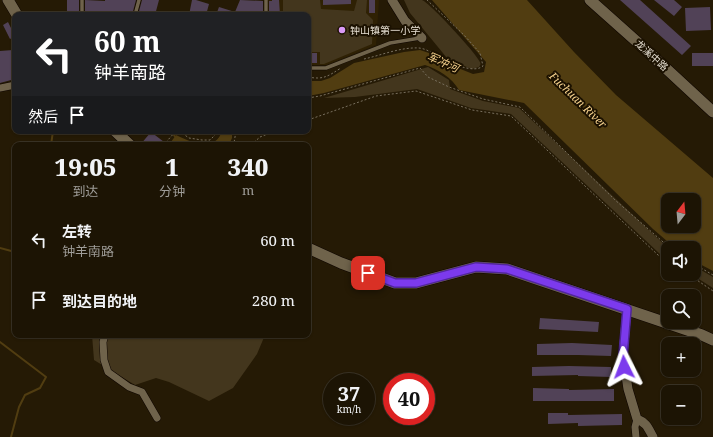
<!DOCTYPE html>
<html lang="zh">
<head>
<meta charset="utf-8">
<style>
	:root { --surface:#1c1404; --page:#292113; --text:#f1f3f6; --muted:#a09e9a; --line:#3a3326 }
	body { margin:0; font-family:"Noto Serif","Noto Sans SC",serif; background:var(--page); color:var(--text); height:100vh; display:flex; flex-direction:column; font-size:15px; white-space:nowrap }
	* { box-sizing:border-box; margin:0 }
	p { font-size:13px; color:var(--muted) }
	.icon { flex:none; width:22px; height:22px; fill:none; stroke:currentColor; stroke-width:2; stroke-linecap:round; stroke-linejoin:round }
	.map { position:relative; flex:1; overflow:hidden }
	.drawer { position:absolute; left:12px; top:142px; width:299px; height:196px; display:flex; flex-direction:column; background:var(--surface); border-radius:8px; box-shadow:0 1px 3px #0004,0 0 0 1px var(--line) }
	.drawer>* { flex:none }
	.top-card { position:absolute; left:12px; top:12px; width:299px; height:122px; border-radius:8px; box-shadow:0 1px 3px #0004,0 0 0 1px var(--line); background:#202124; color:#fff; overflow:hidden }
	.needle { width:26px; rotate:16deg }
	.buttons { position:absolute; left:661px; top:193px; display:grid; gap:8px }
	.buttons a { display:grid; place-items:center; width:40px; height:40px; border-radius:8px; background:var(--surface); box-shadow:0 1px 3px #0004,0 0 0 1px var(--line); font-size:20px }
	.speed { position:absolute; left:323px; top:373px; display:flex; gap:8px; font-size:20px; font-weight:700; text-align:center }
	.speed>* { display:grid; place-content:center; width:52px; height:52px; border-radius:50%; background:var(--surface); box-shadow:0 1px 3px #0004,0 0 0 1px var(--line); line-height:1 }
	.speed small { font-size:10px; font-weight:400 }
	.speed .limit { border:6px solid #d22; background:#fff; color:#111 }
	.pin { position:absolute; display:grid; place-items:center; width:34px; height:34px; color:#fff; margin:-17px; border-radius:8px; box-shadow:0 2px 6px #0006 }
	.me { position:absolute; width:44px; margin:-22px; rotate:357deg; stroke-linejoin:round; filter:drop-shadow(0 0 3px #0008) }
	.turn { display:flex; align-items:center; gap:14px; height:84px; padding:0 16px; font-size:18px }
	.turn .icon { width:52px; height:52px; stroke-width:2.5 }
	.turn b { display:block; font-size:28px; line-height:34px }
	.then { display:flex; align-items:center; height:38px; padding:0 16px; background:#0003; gap:8px; font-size:15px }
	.eta { display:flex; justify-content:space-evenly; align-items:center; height:68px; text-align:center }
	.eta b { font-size:24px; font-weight:800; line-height:28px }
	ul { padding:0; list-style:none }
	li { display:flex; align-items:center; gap:12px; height:60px; padding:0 16px }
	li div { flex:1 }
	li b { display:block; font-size:15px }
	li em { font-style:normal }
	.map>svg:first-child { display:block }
	.built { fill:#2f2104 }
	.green { fill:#43361d }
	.water { fill:#513d11; fill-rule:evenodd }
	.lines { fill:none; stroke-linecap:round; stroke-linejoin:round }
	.stream { stroke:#513d11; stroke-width:2 }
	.building { fill:#514257 }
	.service-casing { stroke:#0e0500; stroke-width:4.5 }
	.minor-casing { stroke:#0e0500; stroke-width:8 }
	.tertiary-casing { stroke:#0e0500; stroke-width:10 }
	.secondary-casing { stroke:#0e0500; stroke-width:12 }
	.path { stroke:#786f5e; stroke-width:1; stroke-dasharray:2 2; stroke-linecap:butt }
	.service { stroke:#6f634b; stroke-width:3.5 }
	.minor { stroke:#6f634b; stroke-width:7 }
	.tertiary { stroke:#6f634b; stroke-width:9 }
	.secondary { stroke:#6f634b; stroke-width:11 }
	.route-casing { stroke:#51269a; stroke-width:10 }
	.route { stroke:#7c3aed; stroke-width:7 }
	.poi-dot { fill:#da9af6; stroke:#1b1100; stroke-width:1.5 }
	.labels { text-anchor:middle; stroke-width:4; stroke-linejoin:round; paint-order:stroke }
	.poi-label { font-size:10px; fill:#e8e1d4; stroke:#1b1100; text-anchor:start }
	.street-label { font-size:10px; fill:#e8e1d4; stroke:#1b1100 }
	.water-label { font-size:11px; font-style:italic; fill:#f6d28d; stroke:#1b1100 }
</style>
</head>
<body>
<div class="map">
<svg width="713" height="437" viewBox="0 0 713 437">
	<rect width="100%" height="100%" fill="#251a05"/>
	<path class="built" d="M264 0H379L376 45 326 65H308V15H265Z"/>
	<path class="green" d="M283 0H320L321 9 354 11 357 0H367L366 13 373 20 372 44 324 64H320V52H308V15H283Z
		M404 0C408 0 418 0 422 0 430 3 477 54 480 62 481 65 480 65 479 67L472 69 469 68 447 58 410 13Z
		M428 67 449 80 450 89 483 101 519 108 668 248V259L660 254 511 114 471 108 417 89 355 97 324 98Z
		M694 266 713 277V288L691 274H694Z
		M92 335H265L257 354 233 388 209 401 169 382 156 378 135 385 94 360Z"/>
	<path class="water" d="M432 0H527L574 52 616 95 713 178V271L694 261V248H675L653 229 524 103 459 90C452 78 438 69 425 65L324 93 308 96V81H321L330 78 354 63 404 52 420 50 429 53 453 66 473 74 484 72 486 62ZM668 200H694V226H668Z
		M222 131H232V138L229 145H174L171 142 176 135C190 142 215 153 222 131Z"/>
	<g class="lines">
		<path class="stream" d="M171 131 176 138
			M51 145 53 131
			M0 248 15 252
			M0 342 46 377 40 388 25 395 19 407 11 437"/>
	</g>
	<path class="building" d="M67 0H79V15H67Z
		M85 0 105 1V0H136L132 15H85Z
		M142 0H159L155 15H138Z
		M192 0H196L209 4 206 15H189Z
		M240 0 263 1V12L244 11 243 15H216L219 7 235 12Z
		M272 0H279L280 15H272V12H269V1H272Z
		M323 0H351V4L323 5Z
		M369 0H375V13H369Z
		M620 0H640L691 46 682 55Z
		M654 0H674L682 7 674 16Z
		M710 7 711 30 686 31 685 8Z
		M8 22 15 36 10 39 3 25Z
		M13 50 15 53V79L0 83V51Z
		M308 53H317V63H308Z
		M692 53H713V66H692Z
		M151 132 168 145H140Z
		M540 318 599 322 598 332 539 329Z
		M572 343 612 345 611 356 578 355H537V344Z
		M532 367 569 366 611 367V377L578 376V375L532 376Z
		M533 388 569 389V390L614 389V401H533Z
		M548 413H568V415L622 414V425L578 426V423L548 424Z"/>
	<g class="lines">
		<defs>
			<path id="service" d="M266 0V15
				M82 15V0
				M135 15 139 0
				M308 68H326L390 43 420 38"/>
			<path id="minor" d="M0 88 15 85
				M105 335 103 342 104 360 108 372 129 387 142 392 157 418
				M636 437 635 427 637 419"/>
			<path id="tertiary" d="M392 0 405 21 422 38
				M627 309 623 356 628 389 637 419C647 423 648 428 653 437"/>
			<path id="secondary" d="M8 0 17 15
				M590 0 645 49 713 112
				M115 131 130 145
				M308 248 341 263 395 283H416L476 267 507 269 702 335 713 340"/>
		</defs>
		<use href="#service" class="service-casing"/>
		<use href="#minor" class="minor-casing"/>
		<use href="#tertiary" class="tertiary-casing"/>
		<use href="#secondary" class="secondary-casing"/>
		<path class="path" d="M364 59C382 55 401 47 419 48 428 49 435 55 442 59 451 63 474 74 483 66L480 53 464 35 427 0
			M308 77C324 80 328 76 341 68
			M308 98 320 96 420 68 428 77 449 87 483 99 520 107 615 200 670 248
			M308 120 376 96 416 91 472 110 511 116 658 255 668 261
			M179 131 189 138 202 140H210L215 135 217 131
			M171 145 167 141 176 131
			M232 145 234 143 236 131
			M251 145 260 137 276 131
			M694 264 713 275
			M688 274 713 291"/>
		<use href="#service" class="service"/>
		<use href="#minor" class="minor"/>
		<use href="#tertiary" class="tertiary"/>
		<use href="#secondary" class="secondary"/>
	</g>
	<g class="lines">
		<defs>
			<path id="route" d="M368 273 395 283H416L476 267 507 269 627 309 623 356 624 367"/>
		</defs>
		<use href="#route" class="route-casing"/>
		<use href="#route" class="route"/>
	</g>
	<circle class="poi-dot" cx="342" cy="30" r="4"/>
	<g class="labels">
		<g class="poi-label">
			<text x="350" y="34">钟山镇第一小学</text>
		</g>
		<g class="street-label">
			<text transform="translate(652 55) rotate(42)" y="4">龙溪中路</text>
		</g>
		<g class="water-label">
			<text transform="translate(443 62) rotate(24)" y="4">军冲河</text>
			<text transform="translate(578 100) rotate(44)" y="4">Fuchuan River</text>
		</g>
	</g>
</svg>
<div class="buttons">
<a><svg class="needle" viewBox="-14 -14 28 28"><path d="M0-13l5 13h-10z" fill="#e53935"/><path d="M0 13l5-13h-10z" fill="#a09e9a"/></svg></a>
<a><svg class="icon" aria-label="sound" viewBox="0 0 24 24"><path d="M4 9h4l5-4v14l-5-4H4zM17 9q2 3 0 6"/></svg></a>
<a><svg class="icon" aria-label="search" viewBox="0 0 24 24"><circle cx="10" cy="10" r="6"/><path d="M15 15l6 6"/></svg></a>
<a>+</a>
<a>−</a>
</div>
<div class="speed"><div>37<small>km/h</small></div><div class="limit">40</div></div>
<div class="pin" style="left:368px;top:273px;background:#d93025"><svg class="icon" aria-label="arrive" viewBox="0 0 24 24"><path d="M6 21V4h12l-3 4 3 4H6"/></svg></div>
<svg class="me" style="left:624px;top:367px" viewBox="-20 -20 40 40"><path d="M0-17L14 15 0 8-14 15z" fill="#7c3aed" stroke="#fff" stroke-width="4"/></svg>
<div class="top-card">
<div class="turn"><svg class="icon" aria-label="left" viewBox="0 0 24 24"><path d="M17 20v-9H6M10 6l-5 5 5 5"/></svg><div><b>60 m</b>钟羊南路</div></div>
<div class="then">然后<svg class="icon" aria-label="arrive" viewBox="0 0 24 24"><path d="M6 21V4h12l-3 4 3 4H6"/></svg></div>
</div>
<section class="drawer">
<div class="eta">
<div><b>19:05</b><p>到达</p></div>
<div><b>1</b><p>分钟</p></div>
<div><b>340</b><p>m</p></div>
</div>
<ul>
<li><svg class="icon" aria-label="left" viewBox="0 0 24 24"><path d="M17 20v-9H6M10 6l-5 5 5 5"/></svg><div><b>左转</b><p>钟羊南路</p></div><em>60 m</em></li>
<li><svg class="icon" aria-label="arrive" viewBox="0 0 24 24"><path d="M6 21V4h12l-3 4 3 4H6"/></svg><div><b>到达目的地</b></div><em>280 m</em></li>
</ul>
</section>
</div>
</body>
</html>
